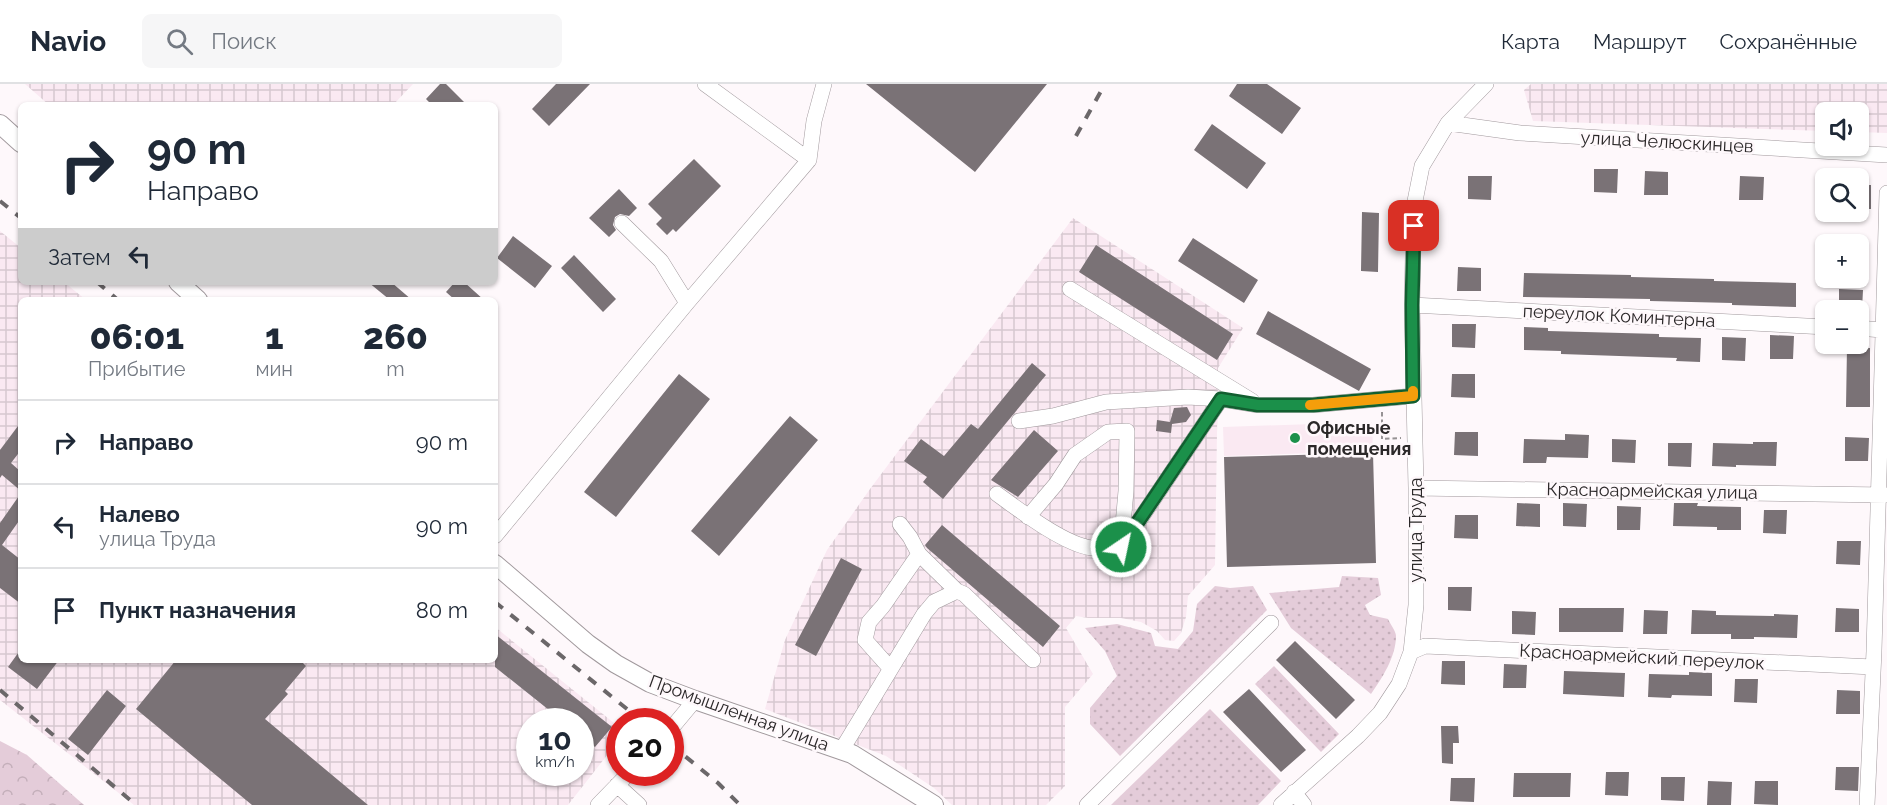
<!DOCTYPE html>
<html lang="ru">
<head>
<meta charset="utf-8">
<style>
	:root { --surface:#fff; --page:#f6f6f7; --text:#1f2937; --muted:#747a83; --line:#e0e1e3 }
	body { margin:0; font-family:Raleway,sans-serif; background:var(--page); color:var(--text); height:100vh; display:flex; flex-direction:column; font-size:22px; white-space:nowrap }
	* { box-sizing:border-box; margin:0 }
	p { font-size:20px; color:var(--muted) }
	.icon { flex:none; width:33px; height:33px; fill:none; stroke:currentColor; stroke-width:2; stroke-linecap:round; stroke-linejoin:round }
	.map { position:relative; flex:1; overflow:hidden }
	.drawer { position:absolute; left:18px; top:213px; width:480px; height:366px; display:flex; flex-direction:column; background:var(--surface); border-radius:9px; box-shadow:0 2px 4px #0004 }
	.drawer>* { flex:none }
	.hud { position:absolute; left:18px; top:18px; width:480px; height:183px; border-radius:9px; box-shadow:0 2px 4px #0004; background:#fff; color:var(--text); overflow:hidden }
	.controls { position:absolute; left:1815px; top:18px; display:grid; gap:12px }
	.controls a { display:grid; place-items:center; width:54px; height:54px; border-radius:9px; background:var(--surface); box-shadow:0 2px 4px #0004; font-size:30px }
	.speed { position:absolute; left:516px; top:624px; display:flex; gap:12px; font-size:30px; font-weight:700; text-align:center }
	.speed>* { display:grid; place-content:center; width:78px; height:78px; border-radius:50%; background:var(--surface); box-shadow:0 2px 4px #0004; line-height:1 }
	.speed small { font-size:15px; font-weight:400 }
	.speed .limit { border:9px solid #d22; background:#fff; color:#111 }
	.pin { position:absolute; display:grid; place-items:center; width:51px; height:51px; color:#fff; margin:-26px; border-radius:12px; box-shadow:0 3px 9px #0006 }
	.me { position:absolute; width:66px; margin:-33px; rotate:34deg; stroke-linejoin:round; filter:drop-shadow(0 0 4px #0008) }
	.turn { display:flex; align-items:center; gap:21px; height:126px; padding:0 30px; font-size:27px }
	.turn .icon { width:78px; height:78px; stroke-width:2.5 }
	.turn b { display:block; font-size:42px; line-height:51px }
	.then { display:flex; align-items:center; height:57px; padding:0 30px; background:#0003; gap:12px; font-size:22px }
	.eta { display:flex; justify-content:space-evenly; align-items:center; height:102px; text-align:center }
	.eta b { font-size:36px; font-weight:800; line-height:42px }
	ul { padding:0; list-style:none }
	li { display:flex; align-items:center; gap:18px; height:84px; padding:0 30px; border-top:2px solid var(--line) }
	li div { flex:1 }
	li b { display:block; font-size:22px }
	li em { font-style:normal }
	header { display:flex; align-items:center; gap:36px; box-sizing:border-box; height:84px; padding:0 30px; background:var(--surface); border-bottom:2px solid var(--line) }
	header strong { font-size:28px }
	nav { display:flex; gap:33px; margin-inline-start:auto; font-size:21px }
	.search { width:420px; height:54px; background:var(--page); display:flex; align-items:center; gap:15px; box-sizing:border-box; padding:0 21px; border-radius:9px; color:var(--muted); font-size:22px }
	.map>svg:first-child { display:block }
	.built { fill:#fae9f2 }
	.industrial { fill:url(#industrial-grid); fill-rule:evenodd }
	.forest { fill:url(#forest-crowns) }
	.park { fill:url(#park-dots) }
	.building { fill:#7a7276 }
	.lines { fill:none; stroke-linecap:round; stroke-linejoin:round }
	.minor-casing { stroke:#a1999d; stroke-width:16 }
	.major-casing { stroke:#a1999d; stroke-width:20 }
	.path { stroke:#969294; stroke-width:2; stroke-dasharray:4.5 3; stroke-linecap:butt }
	.minor { stroke:#fff; stroke-width:15 }
	.major { stroke:#fff; stroke-width:18 }
	.rail { stroke:#6b6769; stroke-width:4; stroke-dasharray:10 10; stroke-linecap:butt }
	.route-casing { stroke:#125e30; stroke-width:15 }
	.route { stroke:#1b904a; stroke-width:10 }
	.slow { stroke:#f59e0b; stroke-width:10 }
	.poi-dot { fill:#1b904a; stroke:#fef8fb; stroke-width:2 }
	.labels { text-anchor:middle; stroke-width:5; stroke-linejoin:round; paint-order:stroke }
	.street-label { font-size:18px; fill:#2b2829; stroke:#fef8fb }
	.poi-label { font-size:18px; font-weight:bold; fill:#2b2829; stroke:#fef8fb; text-anchor:start }
</style>
</head>
<body>
<header>
<strong>Navio</strong>
<div class="search"><svg class="icon" aria-label="search" viewBox="0 0 24 24"><circle cx="10" cy="10" r="6"/><path d="M15 15l6 6"/></svg>Поиск</div>
<nav><a>Карта</a><a>Маршрут</a><a>Сохранённые</a></nav>
</header>
<div class="map">
<svg width="1887" height="721" viewBox="0 0 1887 721">
	<defs>
		<pattern id="industrial-grid" width="8" height="8" patternUnits="userSpaceOnUse" patternTransform="scale(1.5)"><rect width="8" height="8" fill="#fae9f2"/><path d="M0 4h8M4 0v8" fill="none" stroke="#d6c8d0"/></pattern>
		<pattern id="forest-crowns" width="20" height="18" patternUnits="userSpaceOnUse" patternTransform="scale(1.5)"><rect width="20" height="18" fill="#e4ccd9"/><path d="M2 6a3 3 0 1 1 6 0M12 15a3 3 0 1 1 6 0" fill="none" stroke="#c4afba"/></pattern>
		<pattern id="park-dots" width="8" height="8" patternUnits="userSpaceOnUse" patternTransform="scale(1.5)"><rect width="8" height="8" fill="#e4ccd9"/><path d="M2 2h.1M6 6h.1" fill="none" stroke="#c4afba" stroke-width="1.8" stroke-linecap="round"/></pattern>
	</defs>
	<rect width="100%" height="100%" fill="#fef8fb"/>
	<path class="built" d="M1372 338 1373 367 1224 372 1223 343Z"/>
	<path class="industrial" d="M25 0H413L393 21H49Z
		M1531 0H1887V49L1859 48 1858 28H1826L1825 47 1533 37 1524 6Z
		M1073 134 1243 244 1218 284 1215 481 1188 512 1186 533 1181 549 1174 557 1165 556 1157 547 1141 538 1121 534H1088L1076 532 1066 544 1093 590 1065 623V702L1046 721H952L934 704 886 672 765 625 785 556 827 466 870 405Z
		M0 147 21 164V198H64L86 216H21V576H495V543L619 643V656L568 721H134L0 616ZM530 638H580V688H530Z"/>
	<path class="forest" d="M0 657 27 671 84 721H0Z"/>
	<path class="park" d="M1342 492 1378 494 1381 511 1365 521 1370 531 1388 535C1390 540 1396 547 1396 552 1396 573 1382 594 1371 610L1291 544 1269 509 1339 503Z
		M1215 502 1230 504 1253 502 1267 526 1120 672 1090 640V624L1117 592 1105 567 1085 544 1117 540 1151 549 1155 562 1178 565 1193 547 1197 520Z
		M1274 582 1339 650 1321 668 1255 600Z
		M1210 625 1281 697 1258 721H1111Z"/>
	<path class="building" d="M440 0H446L467 21H432L426 15Z
		M556 0H590L549 42 532 25Z
		M866 0H1047L975 88Z
		M1237 0H1267L1301 24 1282 50 1229 12Z
		M1212 40 1266 79 1247 105 1194 66Z
		M694 75 721 102 676 148 673 145 667 151 656 140 662 134 648 120Z
		M1594 85H1618L1617 109 1594 108Z
		M1645 87 1668 88V111H1644Z
		M1468 92H1492L1491 116 1468 115Z
		M1740 92 1764 93 1763 116H1739Z
		M1858 101H1871V125H1858Z
		M619 105 637 124 629 132 620 130 615 133 613 141 616 146 609 153 589 134Z
		M1362 128 1379 129 1378 188 1361 187Z
		M513 152 552 182 535 204 497 174Z
		M1193 154 1258 196 1244 219 1178 177Z
		M1096 161 1233 250 1217 276 1079 188Z
		M574 171 616 215 603 228 561 184Z
		M1458 183 1481 184V207H1457Z
		M1524 189 1631 191V193L1714 195V197L1796 199V223L1732 221V219L1650 217V215L1523 213Z
		M368 198H391L412 216H390Z
		M455 198H464L484 216H455L446 208Z
		M1839 205 1863 206 1862 226H1839Z
		M1268 227 1371 285 1359 307 1256 250Z
		M1452 240H1476L1475 264 1452 263Z
		M1524 243 1548 244V247L1659 250V253L1701 254 1700 278 1676 277 1677 274 1561 270V267L1524 266Z
		M1770 251 1794 252 1793 275H1770Z
		M1722 253 1746 254 1745 277 1722 276Z
		M1847 263 1870 264V323H1846Z
		M1032 279 1046 291 943 415 923 398 927 393 904 377 921 355 944 372 971 340 978 345Z
		M679 290 710 315 616 433 584 408Z
		M1452 290H1475V314L1451 313Z
		M1187 323 1191 331 1186 338 1172 340 1171 349 1156 347 1157 336 1170 338 1174 324Z
		M790 332 818 356 719 472 691 447Z
		M21 338V366L11 379 21 388V407L2 391 0 394V366Z
		M1034 346 1058 367 1018 413 991 396Z
		M1455 348H1478V372L1454 371Z
		M1565 350 1589 351 1588 374 1547 373 1546 379H1523L1524 355 1565 356Z
		M1845 353 1869 354 1868 377H1845Z
		M1612 355 1636 356 1635 379 1612 378Z
		M1753 358H1777L1776 382 1736 381V383L1712 382 1713 359 1753 360Z
		M1668 359H1692L1691 383 1668 382Z
		M1373 369 1376 479 1227 483 1224 373Z
		M21 409V434L2 461 21 476V520L0 504V439Z
		M1517 419 1540 420V443L1516 442Z
		M1563 419 1587 420 1586 443 1563 442Z
		M1674 419H1698L1697 422 1741 423V446H1717V443L1673 442Z
		M1617 422 1641 423 1640 446H1617Z
		M1764 426H1787L1786 450 1763 449Z
		M1455 431H1478V455L1454 454Z
		M942 441 1060 542 1043 563 927 464 925 461Z
		M1837 457H1861L1860 481 1836 480Z
		M841 474 862 485 816 572 795 561Z
		M1448 503H1472L1471 527 1448 526Z
		M1559 524H1624L1623 548H1559Z
		M1836 524 1859 525V548H1835Z
		M1644 526 1668 527 1667 550H1643Z
		M1692 526 1716 527V531L1774 532V530L1798 531 1797 554 1754 553V555H1731V550H1691Z
		M1512 527 1536 528 1535 551 1512 550Z
		M495 550 612 643 595 663 580 651V638H564L495 583Z
		M1295 557 1355 616 1336 635 1276 576Z
		M21 565V576H59L37 605 8 583Z
		M176 576H300L306 582 285 607 288 610 265 635 368 721H252L136 625Z
		M1442 577H1465V601L1441 600Z
		M1504 580 1527 581 1526 604H1503Z
		M1564 587 1625 589 1624 613 1563 610Z
		M1689 588 1712 589V612L1672 611 1671 614 1648 613 1649 590 1689 591Z
		M1735 595H1758L1757 619 1734 618Z
		M1249 605 1306 666 1281 688 1223 628Z
		M107 606 126 622 88 671 68 655Z
		M1837 606 1860 607V630H1836Z
		M1441 642H1458L1459 659H1453V680L1442 679Z
		M1836 683H1859L1858 707 1835 706Z
		M1606 688H1629L1628 712 1605 711Z
		M1514 689H1571L1570 713H1513Z
		M1661 693H1685L1684 717 1661 716Z
		M1451 694H1475L1474 718 1450 717Z
		M1708 697 1732 698 1731 721H1707Z
		M1755 697H1778V721L1754 720Z"/>
	<g class="lines">
		<defs>
			<path id="minor" d="M705 0 809 76
				M1448 39 1520 49 1887 71
				M622 139 661 177 687 219
				M1070 205 1252 317
				M1412 221 1826 243
				M1858 244 1882 246
				M1019 337 1053 332 1106 318 1188 313 1221 315 1258 321H1313L1413 312
				M1416 404 1887 411
				M997 410C1019 426 1065 461 1092 464 1101 465 1112 463 1121 463L1126 407 1127 347 1108 348 1075 371 1056 400 1028 433
				M495 452 687 219 809 76 814 37 824 0
				M1122 462 1221 315
				M919 470 957 507
				M1411 568 1425 562 1873 583
				M890 584 865 556 869 538 883 522 919 470 910 453 900 440
				M670 646 695 616
				M841 667 924 530 934 518 957 507 964 510 1033 576
				M617 701 639 721
				M1294 708 1304 721
				M598 721 630 688
				M1087 721 1271 539
				M1281 721 1358 652 1380 629 1399 600 1411 568 1416 521V404L1412 221 1414 122 1422 82 1448 39 1486 0
				M1867 721 1874 567 1887 109"/>
			<path id="major" d="M0 40 21 59
				M178 198 198 216
				M495 480 588 560 616 580 650 599 695 616 852 670 934 721"/>
		</defs>
		<use href="#minor" class="minor-casing"/>
		<use href="#major" class="major-casing"/>
		<path class="path" d="M1382 328V355L1401 354"/>
		<use href="#minor" class="minor"/>
		<use href="#major" class="major"/>
		<path class="rail" d="M1076 52 1105 0
			M0 117 21 134
			M97 198 118 216
			M495 518 643 638
			M0 606 136 721
			M670 660 718 699 740 721"/>
	</g>
	<g class="lines">
		<defs>
			<path id="route" d="M1121 463 1221 315 1258 321H1313L1413 312 1412 221 1414 142"/>
		</defs>
		<use href="#route" class="route-casing"/>
		<use href="#route" class="route"/>
		<path class="slow" d="M1310 321 1413 312V307"/>
	</g>
	<circle class="poi-dot" cx="1295" cy="354" r="6"/>
	<g class="labels">
		<g class="street-label">
			<text transform="translate(1667 58) rotate(3)" y="6">улица Челюскинцев</text>
			<text transform="translate(1619 232) rotate(3)" y="6">переулок Коминтерна</text>
			<text transform="translate(1652 407) rotate(1)" y="6">Красноармейская улица</text>
			<text transform="translate(1416 446) rotate(-90)" y="6">улица Труда</text>
			<text transform="translate(1642 573) rotate(3)" y="6">Красноармейский переулок</text>
			<text transform="translate(739 629) rotate(20)" y="6">Промышленная улица</text>
		</g>
		<g class="poi-label">
			<text x="1307" y="350">Офисные<tspan x="1307" dy="21">помещения</tspan></text>
		</g>
	</g>
</svg>
<div class="controls">
<a><svg class="icon" aria-label="sound" viewBox="0 0 24 24"><path d="M4 9h4l5-4v14l-5-4H4zM17 9q2 3 0 6"/></svg></a>
<a><svg class="icon" aria-label="search" viewBox="0 0 24 24"><circle cx="10" cy="10" r="6"/><path d="M15 15l6 6"/></svg></a>
<a>+</a>
<a>−</a>
</div>
<div class="speed"><div>10<small>km/h</small></div><div class="limit">20</div></div>
<div class="pin" style="left:1414px;top:142px;background:#d93025"><svg class="icon" aria-label="arrive" viewBox="0 0 24 24"><path d="M6 21V4h12l-3 4 3 4H6"/></svg></div>
<svg class="me" style="left:1121px;top:463px" viewBox="-20 -20 40 40"><circle r="17" fill="#1b904a" stroke="#fff" stroke-width="3"/><path d="M0-11L8 9 0 5-8 9z" fill="#fff"/></svg>
<div class="hud">
<div class="turn"><svg class="icon" aria-label="right" viewBox="0 0 24 24"><path d="M7 20v-9h11M14 6l5 5-5 5"/></svg><div><b>90 m</b>Направо</div></div>
<div class="then">Затем<svg class="icon" aria-label="left" viewBox="0 0 24 24"><path d="M17 20v-9H6M10 6l-5 5 5 5"/></svg></div>
</div>
<section class="drawer">
<div class="eta">
<div><b>06:01</b><p>Прибытие</p></div>
<div><b>1</b><p>мин</p></div>
<div><b>260</b><p>m</p></div>
</div>
<ul>
<li><svg class="icon" aria-label="right" viewBox="0 0 24 24"><path d="M7 20v-9h11M14 6l5 5-5 5"/></svg><div><b>Направо</b></div><em>90 m</em></li>
<li><svg class="icon" aria-label="left" viewBox="0 0 24 24"><path d="M17 20v-9H6M10 6l-5 5 5 5"/></svg><div><b>Налево</b><p>улица Труда</p></div><em>90 m</em></li>
<li><svg class="icon" aria-label="arrive" viewBox="0 0 24 24"><path d="M6 21V4h12l-3 4 3 4H6"/></svg><div><b>Пункт назначения</b></div><em>80 m</em></li>
</ul>
</section>
</div>
</body>
</html>
